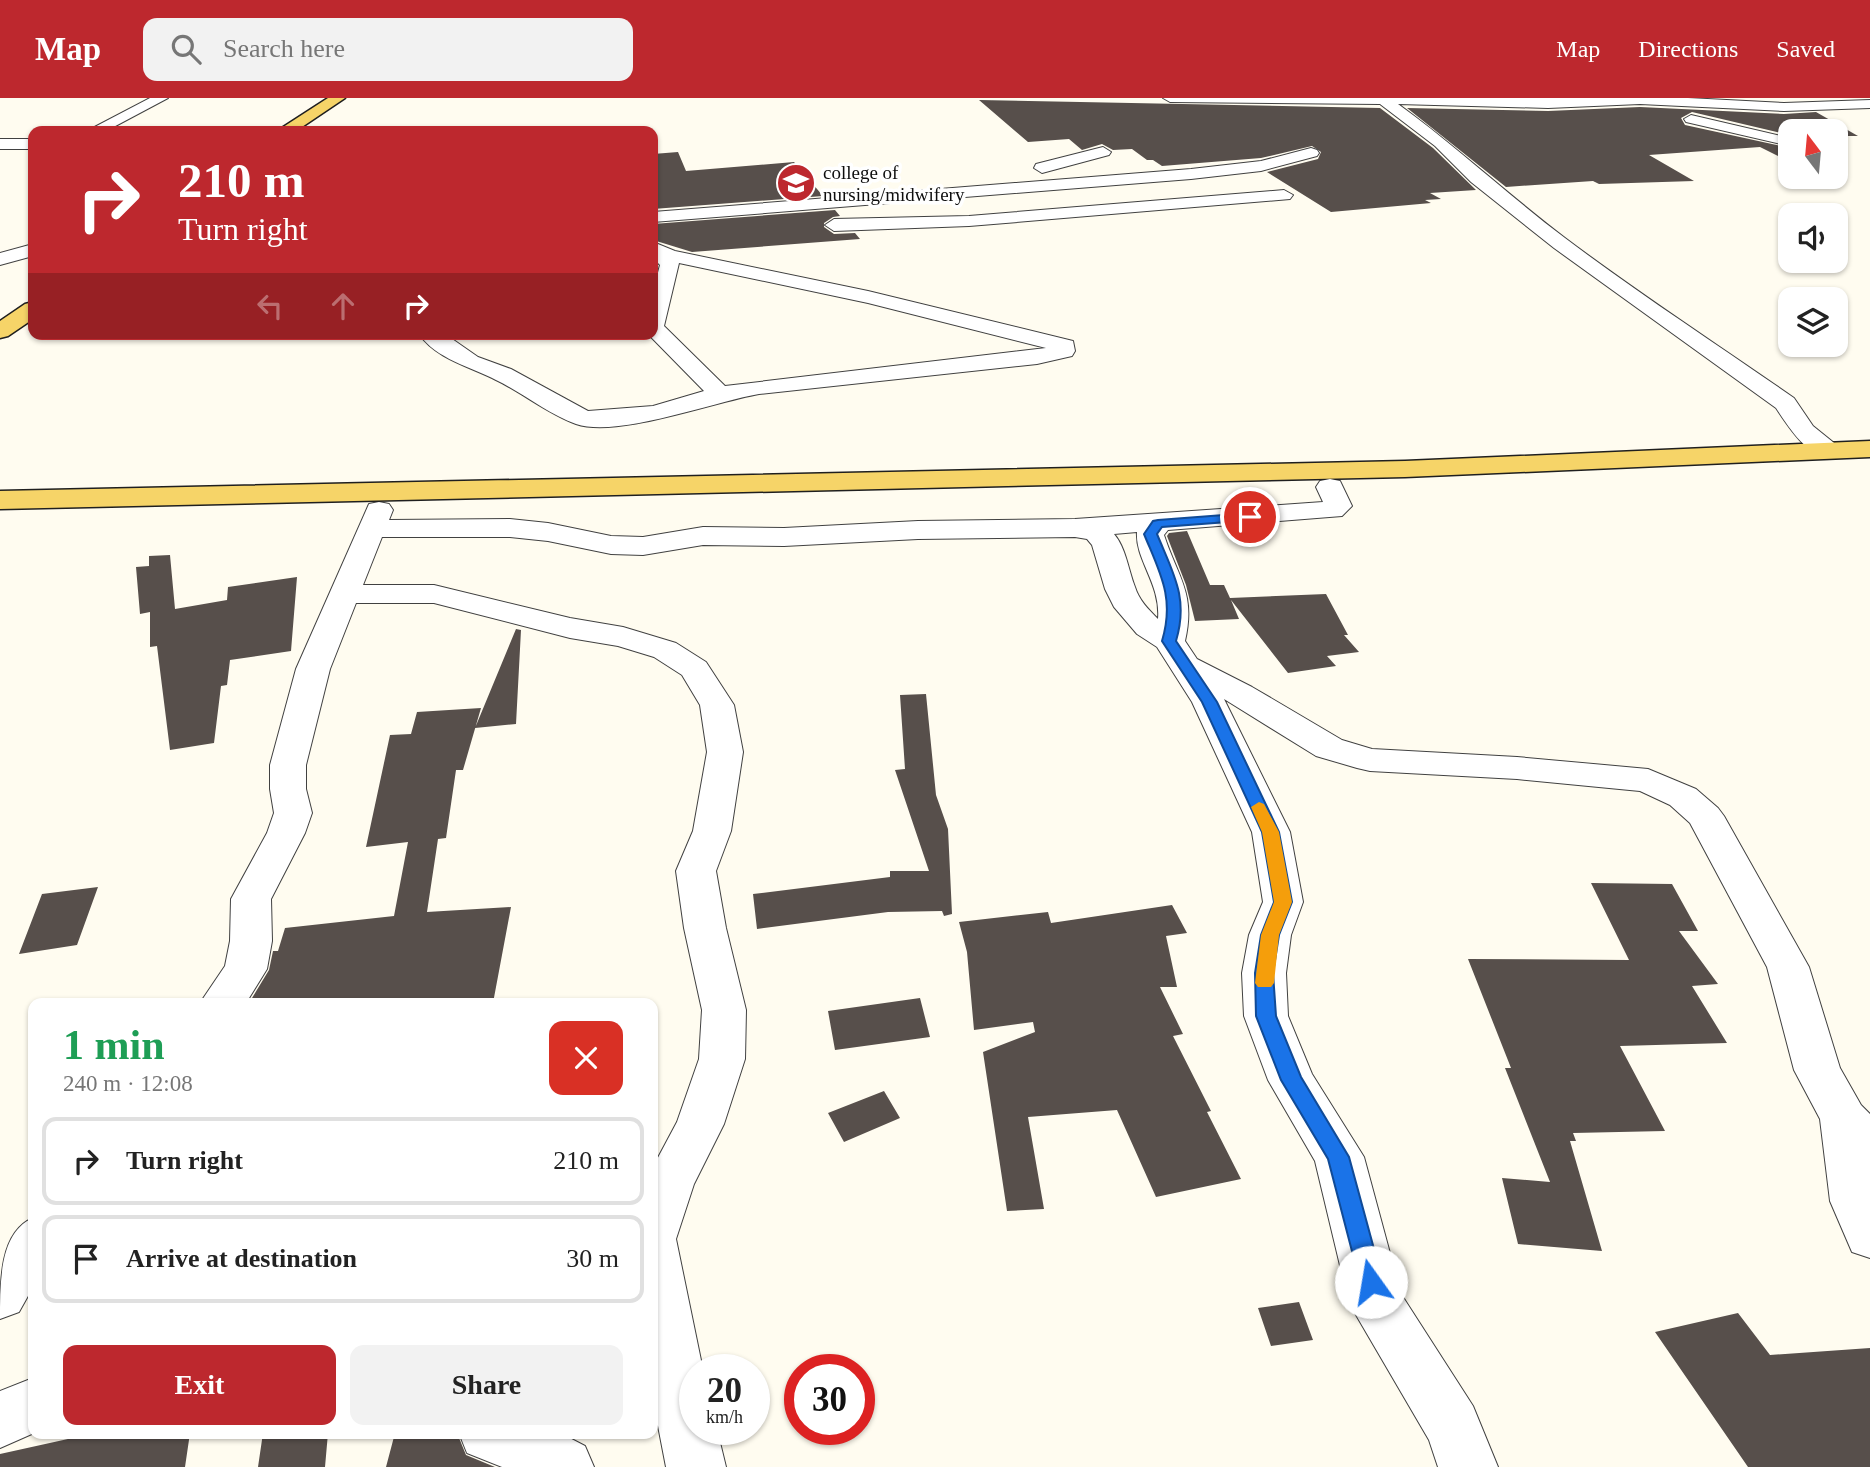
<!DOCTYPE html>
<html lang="en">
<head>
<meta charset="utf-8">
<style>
	:root { --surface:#fff; --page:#f2f2f2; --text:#222; --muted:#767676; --line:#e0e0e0; --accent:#bd282e }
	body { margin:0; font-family:Georgia,serif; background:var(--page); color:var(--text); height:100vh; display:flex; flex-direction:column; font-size:26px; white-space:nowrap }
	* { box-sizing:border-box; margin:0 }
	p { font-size:23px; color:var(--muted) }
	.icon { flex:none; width:38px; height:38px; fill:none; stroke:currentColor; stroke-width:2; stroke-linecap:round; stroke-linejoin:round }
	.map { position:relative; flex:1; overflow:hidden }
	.side { position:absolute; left:28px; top:900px; width:630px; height:441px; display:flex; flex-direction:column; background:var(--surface); border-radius:14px; box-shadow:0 2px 5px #0004 }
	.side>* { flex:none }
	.top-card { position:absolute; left:28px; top:28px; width:630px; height:214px; border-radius:14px; box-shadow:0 2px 5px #0004; background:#bd282e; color:#fff; overflow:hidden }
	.needle { width:46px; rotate:344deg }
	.controls { position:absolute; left:1778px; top:21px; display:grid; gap:14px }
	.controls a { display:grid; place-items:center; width:70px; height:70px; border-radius:14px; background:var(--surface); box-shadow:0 2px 5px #0004; font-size:35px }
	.speed { position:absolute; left:679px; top:1256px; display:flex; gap:14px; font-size:35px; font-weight:700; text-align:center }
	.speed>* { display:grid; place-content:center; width:91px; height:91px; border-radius:50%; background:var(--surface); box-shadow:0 2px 5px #0004; line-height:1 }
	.speed small { font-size:18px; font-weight:400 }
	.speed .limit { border:10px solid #d22; background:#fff; color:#111 }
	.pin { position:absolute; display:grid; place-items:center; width:60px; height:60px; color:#fff; margin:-30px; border:4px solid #fff; border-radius:50%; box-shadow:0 2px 7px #0007 }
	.me { position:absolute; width:77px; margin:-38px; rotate:347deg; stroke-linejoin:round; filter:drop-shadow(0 0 5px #0008) }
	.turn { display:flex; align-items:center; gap:24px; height:147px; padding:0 35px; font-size:32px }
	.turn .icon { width:91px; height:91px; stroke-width:2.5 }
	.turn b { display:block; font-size:49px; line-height:60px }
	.lanes { display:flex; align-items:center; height:66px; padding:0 35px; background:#0003; justify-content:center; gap:35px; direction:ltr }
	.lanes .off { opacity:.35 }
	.round { display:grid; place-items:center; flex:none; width:74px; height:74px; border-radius:14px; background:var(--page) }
	.headline { display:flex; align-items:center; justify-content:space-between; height:119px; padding:0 35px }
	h1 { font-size:42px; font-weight:800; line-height:52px; color:#1e9e55 }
	.primary-button { display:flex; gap:14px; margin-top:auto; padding:14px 35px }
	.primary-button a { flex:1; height:80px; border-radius:14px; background:var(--accent); color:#fff; font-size:28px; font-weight:800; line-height:80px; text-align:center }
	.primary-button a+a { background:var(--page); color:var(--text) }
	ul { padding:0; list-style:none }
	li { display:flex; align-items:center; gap:21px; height:88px; margin:0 14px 10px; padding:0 21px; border:4px solid var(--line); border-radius:14px }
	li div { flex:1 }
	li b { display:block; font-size:26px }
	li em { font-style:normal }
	header { display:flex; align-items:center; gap:42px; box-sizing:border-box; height:98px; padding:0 35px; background:var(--accent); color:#fff }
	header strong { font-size:33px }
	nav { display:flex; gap:38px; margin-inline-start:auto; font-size:24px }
	.search { width:490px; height:63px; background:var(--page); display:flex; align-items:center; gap:18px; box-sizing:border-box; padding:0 24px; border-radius:14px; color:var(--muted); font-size:26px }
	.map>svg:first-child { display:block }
	.building { fill:#574f4b }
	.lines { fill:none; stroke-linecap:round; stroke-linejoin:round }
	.minor-casing { stroke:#414141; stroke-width:2 }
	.major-casing { stroke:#1f1f1f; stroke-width:3 }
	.minor { fill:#fff; fill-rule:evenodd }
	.major { fill:#f6d468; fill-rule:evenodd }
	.route { fill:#1a73e8; stroke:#114b97; stroke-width:2 }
	.slow { fill:#f59e0b }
	.labels { text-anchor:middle; stroke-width:7; stroke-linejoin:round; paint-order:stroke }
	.far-poi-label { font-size:19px; fill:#0e0e0e; stroke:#fff; text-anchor:start }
</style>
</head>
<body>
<header>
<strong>Map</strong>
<div class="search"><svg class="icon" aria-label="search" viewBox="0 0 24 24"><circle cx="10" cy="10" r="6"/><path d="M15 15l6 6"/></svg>Search here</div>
<nav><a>Map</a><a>Directions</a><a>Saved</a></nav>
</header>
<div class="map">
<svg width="1870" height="1369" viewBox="0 0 1870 1369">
	<rect width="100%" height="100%" fill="#fffcf0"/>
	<path class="building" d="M979 2 1380 10 1433 50 1476 92 1430 95 1441 101 1425 102 1431 105 1331 114 1267 74 1318 61 1321 54 1312 48 1261 60 1162 68 1153 62H1147L1132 51 1113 52 1102 46 1082 52 1069 41 1028 44Z
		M1640 9 1784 16 1816 14 1858 38H1836V33H1790V37L1692 14 1681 20 1685 27 1790 50V64L1760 49 1649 57 1694 83 1599 86 1593 83 1506 89 1407 10 1548 13Z
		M678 54 686 73 794 64 823 98 653 111V56Z
		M835 112 840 118 833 119 824 125V129L834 136 855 135 860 141 692 154 653 142V126Z
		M1187 433 1210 487H1224L1230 500 1326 496 1348 537H1344L1359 554 1327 558 1336 568 1288 575 1231 502 1239 521 1195 523 1186 487 1167 438 1169 435Z
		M170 457 175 511 227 502 228 489 297 479 291 553 230 562 227 587 221 588 214 645 170 652 157 548 150 549V514L140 516 136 469 149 468V458Z
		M516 531 521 532 516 626 475 630Z
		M926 596 936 697 948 731 952 816 944 818 942 813 888 814 757 831 753 796 890 779V773H929L895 672 905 671 900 597Z
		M481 610 463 672H456L446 740 438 741 427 814 511 809 493 905H249L269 872 273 853H278L285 830 394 818 408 744 366 749 390 637 411 636 417 614Z
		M1591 785 1672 786 1698 833H1679L1718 886 1692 888 1727 945 1620 948 1665 1033 1573 1035 1576 1043H1570L1602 1153 1518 1146 1502 1080 1550 1084 1505 970H1511L1468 861 1629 862Z
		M98 789 77 847 19 856 42 796Z
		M1172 807 1187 835 1166 838 1177 889H1160L1183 936 1173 938 1211 1013 1207 1014 1241 1081 1156 1099 1117 1012 1028 1019 1044 1111 1007 1113 983 954 1035 934 1033 924 974 932 967 854 959 824 1048 814 1051 825Z
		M920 900 930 939 835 952 828 913Z
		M884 993 900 1020 844 1044 828 1015Z
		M1299 1204 1313 1242 1271 1248 1258 1210Z
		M1738 1215 1770 1257 1870 1250V1369H1748L1655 1234Z
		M95 1335H190L185 1369H0V1356Z
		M263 1335H328L325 1369H258Z
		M395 1335H457L466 1357 495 1369H386Z"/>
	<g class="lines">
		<defs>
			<path id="minor" d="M150 0H168L106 33H87Z
				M1163 0H1688L1784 5 1870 2V10L1784 13 1640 6 1548 10 1398 6C1456 48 1508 97 1565 140 1639 196 1718 247 1794 300L1813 328 1844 353 1840 358C1811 366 1790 331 1776 310L1554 150 1471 84 1435 48 1380 6 1170 4Z
				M1691 17 1790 40V48L1686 24 1684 21Z
				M0 41H33V51H0Z
				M1103 49 1111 54 1109 57 1042 75 1034 70 1036 66Z
				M1311 50 1317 52 1319 55 1317 58 1261 73 1191 81 653 124V114L1191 71 1261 63Z
				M1284 92 1293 97 1290 101 969 128 834 133 825 127 834 121 969 118Z
				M653 144 675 153 868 193 1073 243 1075 253 1072 258 1037 266 759 296C713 304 618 340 576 326 548 316 523 295 496 282 471 269 436 261 419 236H445L478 259 511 271 588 313 653 308 704 293 648 236H653V193L660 167 653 160ZM679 165 868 205 1046 250 725 288 664 228Z
				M33 146V158L0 167V155Z
				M1330 381 1340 383 1352 408 1342 418 1168 432 1164 437C1178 480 1196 495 1185 543L1197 561 1252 589 1342 642 1372 651 1517 659 1648 671 1696 691 1718 710 1724 718 1809 869 1840 970 1861 1007 1870 1016V1160L1852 1154 1830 1103 1820 1021 1794 972 1767 869 1690 725 1670 707 1640 693 1517 681 1370 673 1357 670 1316 658 1224 601 1290 734 1303 804 1291 837 1286 875 1288 918 1312 976 1364 1059 1401 1196 1473 1308 1498 1369H1438L1429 1342 1349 1205 1315 1063 1268 982 1244 918 1242 875 1249 837 1263 804 1252 734 1192 604 1157 549 1137 536 1114 509 1105 491 1092 447 1087 441 1075 439 918 441 784 448 703 447 643 457 611 456 548 443 510 439H382L363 487H434L570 520 623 529 676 545 706 564 734 607 743 654 731 733 716 773 726 830 746 912 745 961 724 1026 694 1086 676 1141 703 1272H695V1332H717L726 1369H666L653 1302V1069L677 1024 699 961 702 912 684 830 676 773 693 733 707 654 700 607 682 577 654 559 618 548 570 540 434 505H356L330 571 306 667V691L312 715 305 735 271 801 272 843 267 871 246 905H200L225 868 230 843 231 801 267 735 274 715 270 691V667L296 571 369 406 379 404 389 406 393 412 389 422 510 421 548 425 611 438 643 439 703 429 784 430 918 423 1075 421 1323 404 1316 389 1320 383ZM1137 434C1135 462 1161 486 1158 521 1148 511 1139 502 1135 489 1128 471 1126 450 1114 436Z
				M33 1120V1189L19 1214 0 1221C0 1182 0 1134 33 1120Z
				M33 1280 34 1335 0 1350V1293Z
				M459 1335H560L585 1348 594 1369H502L467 1355Z"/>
			<path id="major" d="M328 0H345L296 33H277Z
				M33 204V221L8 238 0 240V223L25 206Z
				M1870 343V359L1405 379 0 411V393L1405 363Z"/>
		</defs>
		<use href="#minor" class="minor-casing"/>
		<use href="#major" class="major-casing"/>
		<use href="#minor" class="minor"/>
		<use href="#major" class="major"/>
	</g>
	<path class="route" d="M1250 415 1256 419 1254 422 1162 429 1157 436C1173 475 1189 500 1176 543L1217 604 1279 734 1292 804 1279 837 1273 875 1276 918 1301 979 1349 1059 1383 1184 1379 1191 1371 1194 1363 1191 1360 1184 1328 1061 1281 982 1256 918 1255 875 1261 837 1274 804 1262 734 1202 604 1162 543C1175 500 1160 475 1144 436L1153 423 1158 422Z"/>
	<path class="slow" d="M1259 704 1264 706 1279 734 1292 804 1279 837 1274 885 1271 889H1258L1255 885 1261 837 1274 804 1262 734 1251 709Z"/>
	<defs>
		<symbol id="university-disc" viewBox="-11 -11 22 22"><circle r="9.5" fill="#bd282e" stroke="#fff"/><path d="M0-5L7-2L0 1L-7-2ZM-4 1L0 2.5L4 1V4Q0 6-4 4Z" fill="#fff"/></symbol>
	</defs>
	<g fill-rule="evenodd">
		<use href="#university-disc" x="774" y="63" width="44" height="44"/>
	</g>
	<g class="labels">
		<g class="far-poi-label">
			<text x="823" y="81">college of<tspan x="823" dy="22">nursing/midwifery</tspan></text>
		</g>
	</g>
</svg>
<div class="controls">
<a><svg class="needle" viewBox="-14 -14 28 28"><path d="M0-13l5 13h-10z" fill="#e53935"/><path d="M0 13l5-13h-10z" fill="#767676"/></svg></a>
<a><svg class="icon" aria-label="sound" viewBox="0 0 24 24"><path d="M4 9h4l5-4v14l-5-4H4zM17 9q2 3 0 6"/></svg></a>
<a><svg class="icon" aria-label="layers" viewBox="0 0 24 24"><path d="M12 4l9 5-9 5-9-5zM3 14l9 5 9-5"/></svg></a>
</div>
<div class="speed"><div>20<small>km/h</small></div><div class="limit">30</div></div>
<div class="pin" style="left:1250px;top:419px;background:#d93025"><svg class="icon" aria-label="arrive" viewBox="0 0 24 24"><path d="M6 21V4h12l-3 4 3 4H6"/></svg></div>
<svg class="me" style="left:1371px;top:1184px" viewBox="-20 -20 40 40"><circle r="19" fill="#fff"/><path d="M0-13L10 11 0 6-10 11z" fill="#1a73e8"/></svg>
<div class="top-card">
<div class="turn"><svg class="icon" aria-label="right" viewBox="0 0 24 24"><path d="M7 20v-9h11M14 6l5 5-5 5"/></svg><div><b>210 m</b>Turn right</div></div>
<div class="lanes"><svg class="icon off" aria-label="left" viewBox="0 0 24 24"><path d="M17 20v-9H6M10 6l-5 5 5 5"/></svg><svg class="icon off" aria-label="ahead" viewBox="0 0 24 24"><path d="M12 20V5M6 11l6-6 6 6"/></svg><svg class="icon" aria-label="right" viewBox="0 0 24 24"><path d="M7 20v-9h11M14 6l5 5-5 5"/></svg></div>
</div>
<section class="side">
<div class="headline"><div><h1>1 min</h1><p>240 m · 12:08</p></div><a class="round" style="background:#d93025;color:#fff"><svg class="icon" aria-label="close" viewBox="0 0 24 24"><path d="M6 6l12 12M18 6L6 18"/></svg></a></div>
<ul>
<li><svg class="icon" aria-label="right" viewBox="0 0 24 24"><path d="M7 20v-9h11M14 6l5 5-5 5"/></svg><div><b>Turn right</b></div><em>210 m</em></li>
<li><svg class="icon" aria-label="arrive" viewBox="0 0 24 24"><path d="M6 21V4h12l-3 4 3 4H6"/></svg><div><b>Arrive at destination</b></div><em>30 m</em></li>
</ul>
<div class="primary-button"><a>Exit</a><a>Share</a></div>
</section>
</div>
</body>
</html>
